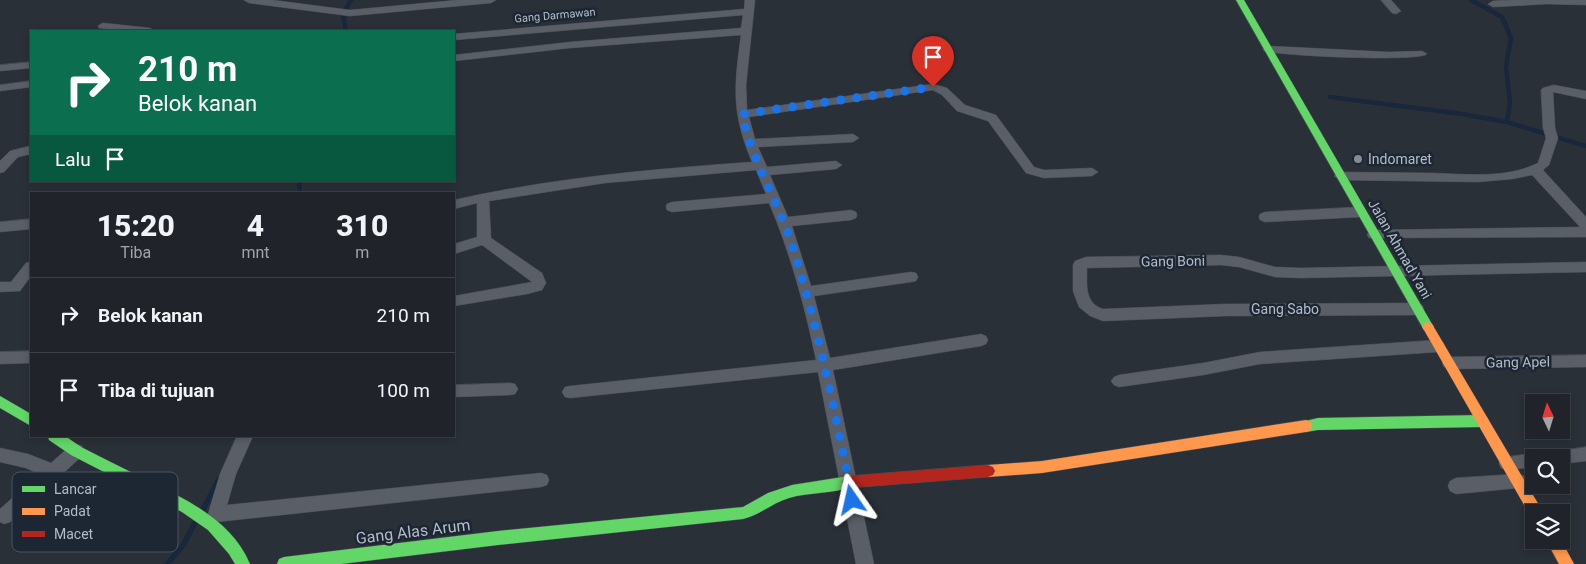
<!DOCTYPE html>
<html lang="id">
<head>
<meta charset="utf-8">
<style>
	:root { --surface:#20242a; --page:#282c32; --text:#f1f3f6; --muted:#a2a4a8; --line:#3d4147 }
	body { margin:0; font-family:Roboto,sans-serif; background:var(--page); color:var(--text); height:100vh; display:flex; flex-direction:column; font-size:19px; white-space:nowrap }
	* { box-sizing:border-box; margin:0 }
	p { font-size:16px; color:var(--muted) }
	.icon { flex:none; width:28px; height:28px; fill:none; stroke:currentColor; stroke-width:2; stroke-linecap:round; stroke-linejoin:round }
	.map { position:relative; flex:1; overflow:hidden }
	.drawer { position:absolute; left:30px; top:192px; width:425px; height:245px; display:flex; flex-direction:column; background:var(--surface); border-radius:0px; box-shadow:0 2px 8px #0003,0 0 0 1px var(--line) }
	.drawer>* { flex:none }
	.guide { position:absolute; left:30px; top:30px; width:425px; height:152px; border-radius:0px; box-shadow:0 2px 8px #0003,0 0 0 1px var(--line); background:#0b6e4f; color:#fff; overflow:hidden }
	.needle { width:32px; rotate:356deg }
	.fabs { position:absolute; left:1525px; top:394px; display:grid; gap:10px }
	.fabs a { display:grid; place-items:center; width:45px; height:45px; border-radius:0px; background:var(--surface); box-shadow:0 2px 8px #0003,0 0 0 1px var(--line); font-size:25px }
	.pin { position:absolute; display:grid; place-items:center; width:42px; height:42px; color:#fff; margin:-51px -21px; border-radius:50% 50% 50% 0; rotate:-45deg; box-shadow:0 0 5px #0007 }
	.pin .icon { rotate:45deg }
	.me { position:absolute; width:55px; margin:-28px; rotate:349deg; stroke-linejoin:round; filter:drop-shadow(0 0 4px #0008) }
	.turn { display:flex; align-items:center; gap:18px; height:105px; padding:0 25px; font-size:22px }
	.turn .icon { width:65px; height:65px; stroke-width:2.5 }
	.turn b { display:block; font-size:35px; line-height:42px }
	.then { display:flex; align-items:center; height:48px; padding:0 25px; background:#0003; gap:10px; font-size:19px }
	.eta { display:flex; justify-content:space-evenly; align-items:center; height:85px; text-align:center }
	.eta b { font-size:30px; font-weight:800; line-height:35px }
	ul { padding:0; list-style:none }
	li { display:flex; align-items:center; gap:15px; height:75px; padding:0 25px; border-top:1px solid var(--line) }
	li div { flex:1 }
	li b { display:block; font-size:19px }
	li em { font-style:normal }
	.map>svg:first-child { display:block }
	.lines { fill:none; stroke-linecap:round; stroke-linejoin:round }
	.stream-far1 { stroke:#19273c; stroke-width:4.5 }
	.stream { stroke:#19273c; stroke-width:5.5 }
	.street-casing { stroke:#484c55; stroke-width:1 }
	.fast-casing { stroke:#484c55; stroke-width:1 }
	.slow-casing { stroke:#484c55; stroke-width:1 }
	.jam-casing { stroke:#484c55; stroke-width:1 }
	.street { fill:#5a5e66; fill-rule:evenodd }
	.fast { fill:#63d668; fill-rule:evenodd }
	.slow { fill:#ff974d; fill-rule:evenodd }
	.jam { fill:#b3261e; fill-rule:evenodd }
	.route { stroke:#1a73e8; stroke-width:9; stroke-dasharray:0 16.2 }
	.poi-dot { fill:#848b96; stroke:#1d2633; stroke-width:2 }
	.labels { text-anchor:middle; stroke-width:5; stroke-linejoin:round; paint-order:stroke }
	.far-street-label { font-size:11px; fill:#b4bcc9; stroke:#1d2633 }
	.poi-label { font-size:14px; fill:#b4bcc9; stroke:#1d2633; text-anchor:start }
	.street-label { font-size:14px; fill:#b4bcc9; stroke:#1d2633 }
	.near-street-label { font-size:16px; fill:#b4bcc9; stroke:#1d2633 }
	.key { fill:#1d2633; stroke:#4a5360; stroke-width:1 }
	.key-label { font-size:14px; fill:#b4bcc9 }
</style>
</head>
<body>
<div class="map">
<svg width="1586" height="564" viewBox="0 0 1586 564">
	<rect width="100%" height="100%" fill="#2a3038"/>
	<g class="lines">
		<path class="stream-far1" d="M1471 0 1502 17 1511 38 1506 67 1510 103 1507 122
			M346 31 343 14 351 0
			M1330 97 1462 114 1507 122 1586 146
			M299 181 300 194"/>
		<path class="stream" d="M202 511 219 479
			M167 564 182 547 196 521"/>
		<defs>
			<path id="street" d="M244 0H272L350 10 458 0H496L491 3 350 16 249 3Z
				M745 0H755L746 85 747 110 933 84 947 88 965 105 996 115 1034 167 1044 170 1092 168 1098 172 1092 176 1044 178 1026 173 988 121 957 111 942 95 933 90 749 117 755 139 853 134 859 138 853 142 758 147 767 167 836 161 842 165 836 169 770 175 788 217 851 210 856 212 857 215 856 218 851 220 792 226 811 286 911 272 916 273 918 277 916 281 911 282 814 296 830 358 981 334 986 336 988 340 986 344 981 346 833 370 874 564H856L818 372 570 398 565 397 562 392 565 387 570 386 816 360C805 307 790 252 769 203L672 212 667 210 666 207 667 204 672 202 766 194 756 170 605 183 489 201 491 238 542 273 546 283 542 290 527 294 454 306V296L532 282 482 245 454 254V244L477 237V203L454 209V200C552 178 652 169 752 162 731 112 734 87 741 35L570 48 454 61V55L570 42 741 28 743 15 454 40V34L744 9Z
				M1381 0H1391L1401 11 1396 14 1392 13Z
				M1511 0H1586V5L1547 4 1493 7 1488 4 1493 1Z
				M103 23 150 28 155 31H123L99 28 98 26Z
				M1268 46 1389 52 1422 51 1427 54C1419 62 1281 56 1264 51L1263 49Z
				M31 62V68L0 71V65Z
				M31 81V87L0 91V85Z
				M1554 85 1586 91V99L1553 92 1555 128 1558 138 1549 165 1543 170 1586 217V237L1369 238 1367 235 1369 232 1374 230 1580 227 1532 175 1512 179 1478 182 1340 180 1334 176 1340 172C1371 172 1401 173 1432 173 1466 174 1506 179 1538 163L1546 138 1543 128 1541 90 1543 88Z
				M31 146V154L18 157 4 172 0 173V161L10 151Z
				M1360 207 1365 209 1366 212 1365 215 1360 217 1265 222 1260 220 1259 217 1260 214 1265 212Z
				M31 219V229L0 232V222Z
				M1221 255 1239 257 1275 267 1301 268 1586 262V272L1301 278 1275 277 1239 267 1221 265 1087 268C1087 284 1084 303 1103 309L1225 304 1417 303 1422 305 1424 309 1422 313 1417 315 1225 316 1103 321 1090 316 1079 307 1073 291V265L1075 261 1086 257Z
				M31 262V276L20 291 0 292V282H11L26 263Z
				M1438 340 1443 342 1445 346 1443 350 1438 352 1260 364 1203 375 1119 387 1114 385 1111 381 1114 377 1119 375 1203 363 1260 352Z
				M31 351V363L0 364V352Z
				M1586 355V367L1449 369 1444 367 1442 363 1444 359 1449 357Z
				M510 383 515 384 518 389 515 394 510 395 454 397V385Z
				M237 436H253L236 474 227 505 541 473 547 475 549 480 547 485 541 487 216 522 210 520 208 514 220 474Z
				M76 444 82 446 84 451 82 456 10 522 4 524 0 522V509L39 474 26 468 0 462V448L28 454 51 463 70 446Z
				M1586 447V461L1561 464V458H1545L1547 453Z
				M1534 453 1541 458H1534V467L1507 470 1501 468 1499 463 1501 458Z
				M1518 474 1524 476 1526 481 1524 486 1518 488 1456 494 1450 491 1448 486 1450 481 1456 478Z"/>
			<path id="fast" d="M1236 0H1244L1432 324 1434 327 1432 330H1424Z
				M0 396 31 414V426L0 408Z
				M1482 415 1487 417 1488 421 1487 425 1482 427 1318 430 1306 432 1301 430 1300 426 1301 422 1318 418Z
				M48 436H65L81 447C103 458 126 470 149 481 189 501 232 521 250 564H235L229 554 208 530 182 512 71 455 49 440Z
				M849 476 854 478 856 482 854 486C834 494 809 492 789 498 772 503 760 515 743 519L498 545 341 564H277L279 559 284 557 498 531 743 507 768 493 792 485Z"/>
			<path id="slow" d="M1428 322 1432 324 1543 512H1534V518L1531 517 1424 330 1422 327 1424 324Z
				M1306 420 1311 422 1312 426 1311 430 1306 432 1042 473 988 477 983 475 981 471 983 467 988 465 1042 461Z
				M1546 540H1561L1574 564H1559Z"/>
			<path id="jam" d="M988 465 993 467 995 471 993 475 988 477 849 488 844 486 842 482 844 478 849 476Z"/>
		</defs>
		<use href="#street" class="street-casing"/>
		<use href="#fast" class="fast-casing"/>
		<use href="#slow" class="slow-casing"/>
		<use href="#jam" class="jam-casing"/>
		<use href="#street" class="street"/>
		<use href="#fast" class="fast"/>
		<use href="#slow" class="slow"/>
		<use href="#jam" class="jam"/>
	</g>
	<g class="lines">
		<path class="route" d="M852 500C836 414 818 328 792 245 778 201 752 161 742 114L933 87"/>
	</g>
	<circle class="poi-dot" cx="1358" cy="159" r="5"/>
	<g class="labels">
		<g class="far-street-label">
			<text transform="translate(555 15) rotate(-5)" y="4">Gang Darmawan</text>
		</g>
		<g class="poi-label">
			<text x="1368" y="164">Indomaret</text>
		</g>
		<g class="street-label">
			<text transform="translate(1400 249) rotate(60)" y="5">Jalan Ahmad Yani</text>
			<text transform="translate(1173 261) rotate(-1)" y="5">Gang Boni</text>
			<text x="1285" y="314">Gang Sabo</text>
			<text transform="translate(1518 362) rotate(-1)" y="5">Gang Apel</text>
		</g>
		<g class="near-street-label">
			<text transform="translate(413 531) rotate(-7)" y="6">Gang Alas Arum</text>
		</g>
	</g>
	<rect x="12" y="472" width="166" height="80" rx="8" class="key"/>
	<rect x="22" y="486" width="23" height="6" fill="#63d668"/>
	<rect x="22" y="508" width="23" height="7" fill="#ff974d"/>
	<rect x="22" y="531" width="23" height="6" fill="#b3261e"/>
	<g class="key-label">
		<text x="54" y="494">Lancar</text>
		<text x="54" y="516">Padat</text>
		<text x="54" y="539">Macet</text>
	</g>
</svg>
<div class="fabs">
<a><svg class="needle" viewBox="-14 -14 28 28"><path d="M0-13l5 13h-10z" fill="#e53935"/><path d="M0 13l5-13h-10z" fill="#a2a4a8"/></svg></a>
<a><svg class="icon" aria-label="search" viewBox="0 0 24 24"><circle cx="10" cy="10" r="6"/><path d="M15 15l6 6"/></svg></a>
<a><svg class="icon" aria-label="layers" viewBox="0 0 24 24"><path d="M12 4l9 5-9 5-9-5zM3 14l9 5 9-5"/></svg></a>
</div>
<div class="pin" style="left:933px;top:87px;background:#d93025"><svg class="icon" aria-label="arrive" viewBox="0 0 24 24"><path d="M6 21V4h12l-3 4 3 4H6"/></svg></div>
<svg class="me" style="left:852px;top:500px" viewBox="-20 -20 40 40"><path d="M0-17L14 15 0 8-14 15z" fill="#1a73e8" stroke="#fff" stroke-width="4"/></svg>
<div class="guide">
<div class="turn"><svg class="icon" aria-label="right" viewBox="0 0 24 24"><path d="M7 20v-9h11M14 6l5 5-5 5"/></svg><div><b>210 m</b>Belok kanan</div></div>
<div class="then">Lalu<svg class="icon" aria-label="arrive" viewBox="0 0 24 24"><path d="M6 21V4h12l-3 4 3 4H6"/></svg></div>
</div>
<section class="drawer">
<div class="eta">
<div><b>15:20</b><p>Tiba</p></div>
<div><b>4</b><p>mnt</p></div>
<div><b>310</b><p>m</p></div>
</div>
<ul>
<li><svg class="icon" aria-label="right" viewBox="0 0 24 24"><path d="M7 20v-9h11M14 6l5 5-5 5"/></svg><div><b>Belok kanan</b></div><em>210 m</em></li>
<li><svg class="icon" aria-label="arrive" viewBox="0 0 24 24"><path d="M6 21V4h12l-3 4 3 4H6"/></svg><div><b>Tiba di tujuan</b></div><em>100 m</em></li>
</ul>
</section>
</div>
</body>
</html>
